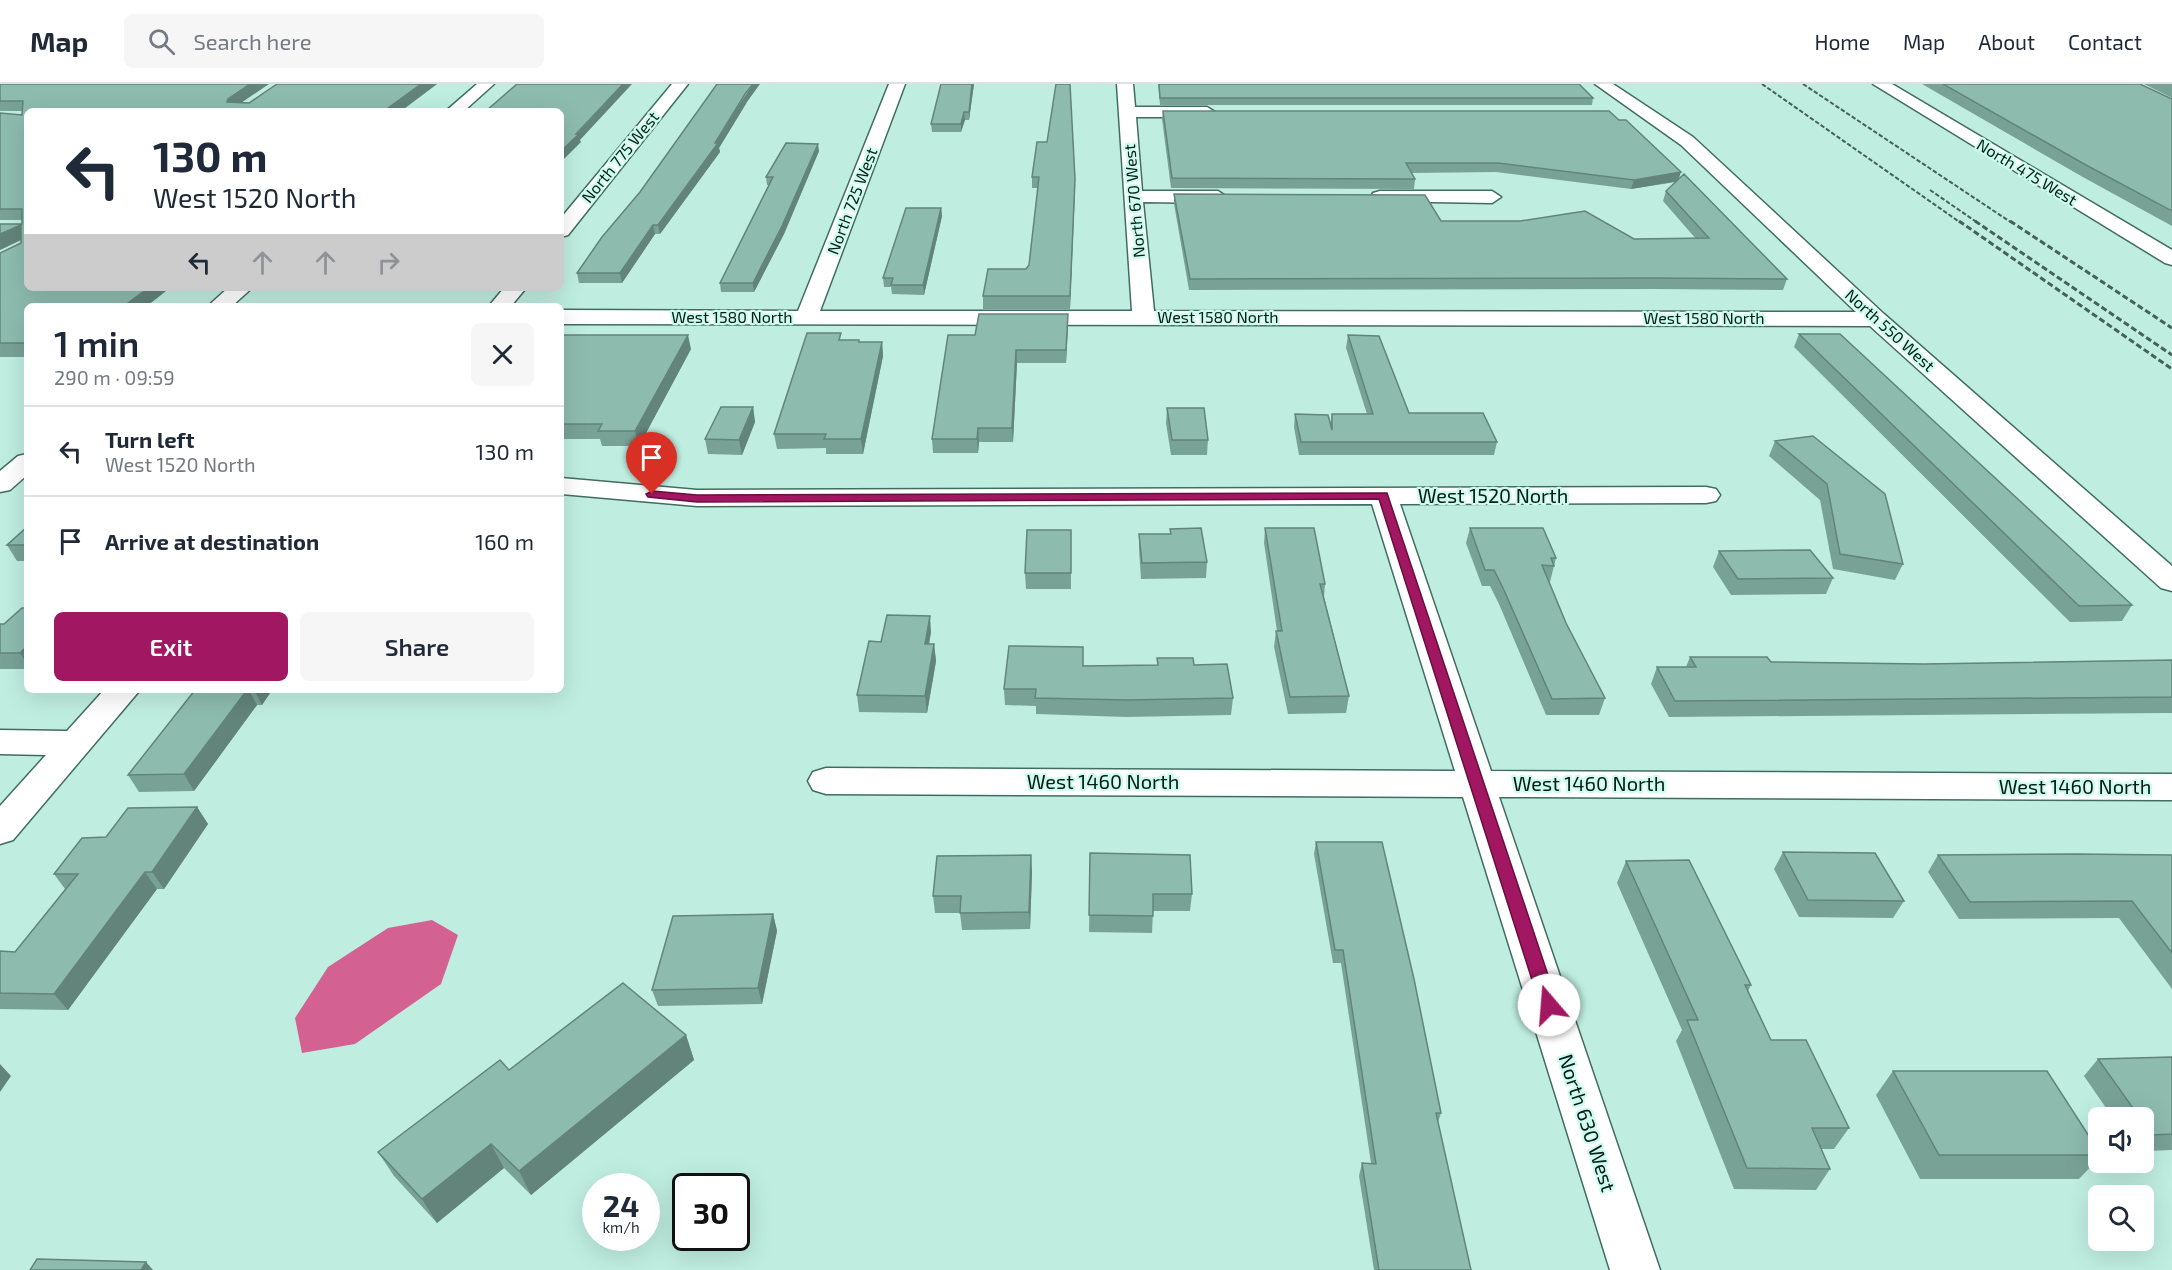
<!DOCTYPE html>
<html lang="en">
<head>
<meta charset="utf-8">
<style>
	:root { --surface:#fff; --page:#f6f6f7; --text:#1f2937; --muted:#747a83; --line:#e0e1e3; --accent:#a21761 }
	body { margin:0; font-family:"Exo 2",sans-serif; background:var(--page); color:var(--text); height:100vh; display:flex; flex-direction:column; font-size:22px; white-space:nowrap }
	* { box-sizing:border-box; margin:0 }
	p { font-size:20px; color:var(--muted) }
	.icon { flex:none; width:33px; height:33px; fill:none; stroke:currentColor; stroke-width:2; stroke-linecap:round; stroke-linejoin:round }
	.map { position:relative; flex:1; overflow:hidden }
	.side { position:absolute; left:24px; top:219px; width:540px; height:390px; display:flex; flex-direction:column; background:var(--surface); border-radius:9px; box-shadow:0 6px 24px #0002 }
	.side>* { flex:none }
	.hud { position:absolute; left:24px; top:24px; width:540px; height:183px; border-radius:9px; box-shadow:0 6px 24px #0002; background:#fff; color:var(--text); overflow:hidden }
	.fabs { position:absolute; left:2088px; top:1023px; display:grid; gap:12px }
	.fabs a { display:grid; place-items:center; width:66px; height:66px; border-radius:9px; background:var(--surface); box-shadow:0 6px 24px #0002; font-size:30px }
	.speed { position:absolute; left:582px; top:1089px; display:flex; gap:12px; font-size:30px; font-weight:700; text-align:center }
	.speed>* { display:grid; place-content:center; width:78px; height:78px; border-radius:50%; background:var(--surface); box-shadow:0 6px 24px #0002; line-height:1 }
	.speed small { font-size:15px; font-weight:400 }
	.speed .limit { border:3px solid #111; border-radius:9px; background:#fff; color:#111 }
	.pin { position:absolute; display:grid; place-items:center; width:51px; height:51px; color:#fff; margin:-62px -26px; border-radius:50% 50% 50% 0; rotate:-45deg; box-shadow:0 0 6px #0007 }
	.pin .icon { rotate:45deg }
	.me { position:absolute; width:66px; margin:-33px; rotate:342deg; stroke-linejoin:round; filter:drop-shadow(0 0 4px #0008) }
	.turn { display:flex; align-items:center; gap:21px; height:126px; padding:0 30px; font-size:27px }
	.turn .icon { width:78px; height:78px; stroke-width:2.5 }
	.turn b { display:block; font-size:42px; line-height:51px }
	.lanes { display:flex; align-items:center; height:57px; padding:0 30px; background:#0003; justify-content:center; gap:30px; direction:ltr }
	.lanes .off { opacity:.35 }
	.round { display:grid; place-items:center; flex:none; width:63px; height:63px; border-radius:9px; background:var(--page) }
	.head { display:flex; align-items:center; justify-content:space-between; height:102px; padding:0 30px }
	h1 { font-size:36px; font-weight:600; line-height:45px }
	.action { display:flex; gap:12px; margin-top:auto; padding:12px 30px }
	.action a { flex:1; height:69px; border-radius:9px; background:var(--accent); color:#fff; font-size:24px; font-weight:600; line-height:69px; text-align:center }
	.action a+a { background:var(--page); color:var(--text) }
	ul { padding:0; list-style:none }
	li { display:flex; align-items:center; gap:18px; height:90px; padding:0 30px; border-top:2px solid var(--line) }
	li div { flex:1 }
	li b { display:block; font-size:22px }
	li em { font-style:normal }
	header { display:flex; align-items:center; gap:36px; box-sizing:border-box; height:84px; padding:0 30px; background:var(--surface); border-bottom:2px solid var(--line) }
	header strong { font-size:28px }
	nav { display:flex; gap:33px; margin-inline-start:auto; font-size:21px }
	.search { width:420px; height:54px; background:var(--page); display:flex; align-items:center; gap:15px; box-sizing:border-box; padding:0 21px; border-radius:9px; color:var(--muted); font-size:22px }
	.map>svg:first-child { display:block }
	.water { fill:#d36292 }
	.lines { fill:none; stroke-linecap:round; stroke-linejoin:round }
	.minor-casing { stroke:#416d61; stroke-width:3 }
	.minor { fill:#fff; fill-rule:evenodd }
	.rail-far1 { stroke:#45625a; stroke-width:2; stroke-dasharray:4.5 2; stroke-linecap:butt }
	.rail { stroke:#45625a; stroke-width:3; stroke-dasharray:6 3; stroke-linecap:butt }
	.wall { fill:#79a296 }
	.shaded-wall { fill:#63847a }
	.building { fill:#8dbcae; stroke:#63847a; stroke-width:1.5 }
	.route { fill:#a21761; stroke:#690f3f; stroke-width:1.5 }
	.labels { text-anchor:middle; stroke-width:4.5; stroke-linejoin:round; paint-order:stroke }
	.far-street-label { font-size:16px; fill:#081b16; stroke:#ccfcee }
	.street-label { font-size:20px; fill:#081b16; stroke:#ccfcee }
</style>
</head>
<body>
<header>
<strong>Map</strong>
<div class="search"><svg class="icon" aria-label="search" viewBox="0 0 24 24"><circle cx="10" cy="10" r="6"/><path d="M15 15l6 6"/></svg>Search here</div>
<nav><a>Home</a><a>Map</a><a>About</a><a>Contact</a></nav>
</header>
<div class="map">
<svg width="2172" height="1186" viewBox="0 0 2172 1186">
	<rect width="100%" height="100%" fill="#bfeee0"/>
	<path class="water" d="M432 836 458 851 441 900 355 960 302 969 295 934 328 883 388 844Z"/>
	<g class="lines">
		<defs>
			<path id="minor" d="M477 0H494L464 27H446Z
				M672 0H688L568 151 561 153V134Z
				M889 0H905L820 227H1132L1117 0H1133L1135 23H1207L1215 28 1207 33H1136L1142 107H1218L1227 113 1218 119 1143 118 1154 227 1856 228 1681 61 1595 0H1613L1693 53 1884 230 2172 482V507L2161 504 1870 242 561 240V226L798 227Z
				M1873 0H1892L2172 166V181L2165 179Z
				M1380 107H1492L1501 113 1492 119 1373 117 1371 113 1373 109Z
				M228 204H252L232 222H208Z
				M504 204H526L511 222H489Z
				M27 370V391L10 406 0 408V387L18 372Z
				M561 394 697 406 1706 403 1716 405 1720 411 1716 417 1706 419 1400 420 1491 687 2172 690V716L1499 713 1660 1186H1610L1463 713 826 710 813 706 808 697 813 688 826 684 1455 687 1372 420 697 422 561 410Z
				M104 606H140L13 756 0 760V722L46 671 0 670V646L67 647Z"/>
		</defs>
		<use href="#minor" class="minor-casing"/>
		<use href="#minor" class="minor"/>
		<path class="rail-far1" d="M1762 0 1961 139
			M1803 0 2012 139
			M1930 106 1978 139"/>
		<path class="rail" d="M1959 137 2172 285
			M1975 137 2172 271
			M2010 137 2172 244"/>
	</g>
	<path class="wall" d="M0 0 249 19 277 0H437L401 27H27V273H0V169L21 159V156L0 166V140H22V136H0V29L22 31V27H0Z
		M974 0 969 36H965L961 48H932L931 40Z
		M1158 0H1579L1593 14 1592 21H1160Z
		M1922 0H2140L2172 15V142L2081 92Z
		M2144 0H2172V14Z
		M747 18 719 64 720 68 660 150H655L622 199H579L577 189Z
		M1163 27 1678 96 1787 195 1783 206 1655 205 1189 206 1174 120V110L1441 137 1634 155H1696L1663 117 1666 107 1676 98 1631 105 1496 88 1411 89 1415 95 1414 105 1171 104 1162 35Z
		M819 67 784 150 754 208H721L720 199 769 101H767L766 93Z
		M1032 93 1075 95 1070 225H983V212L1026 185 1029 181 1038 104H1032Z
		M941 124 942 132 924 211 892 210 891 203H884L883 194Z
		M296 204H447L446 205 297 206Z
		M1068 230 1066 279H1017L1013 358H979L978 369H933L932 355 975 251Z
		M1799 250 2132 521 2122 537 2070 538 1794 263Z
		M561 251 691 265 639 362H602L600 355H561Z
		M1348 251 1409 329 1497 358 1494 371H1299L1294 343 1295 330 1330 341 1332 330H1367L1346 264Z
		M842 256 859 258H882L883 272 863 370H826V364L777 365 774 350Z
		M753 323 755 338 742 371 708 370 705 355Z
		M1167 324 1208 356 1207 371H1171L1166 339Z
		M1813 352 1903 480 1895 496 1833 485 1820 416 1769 372 1775 357Z
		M27 443V477H17L7 461Z
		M1265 444 1325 500 1324 513 1349 612 1346 629 1288 630 1274 563 1276 547H1277L1264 459Z
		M1470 444 1556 474 1550 498H1549L1566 539 1605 614 1599 631H1546L1499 520 1490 502H1482L1466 459Z
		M1170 445 1207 478 1206 494 1141 495 1139 466V450H1170Z
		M1071 446V505H1026L1025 489Z
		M1719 467 1833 494 1826 510 1731 511 1713 483Z
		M27 524V585H0V540H4Z
		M931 548 929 560H934L936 577 927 629 859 628 857 611 881 558Z
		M1690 573 1771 578 1924 580 2172 576V629L1669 633 1651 600 1657 583H1686Z
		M1157 574 1194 581 1233 614 1231 631 1126 633 1036 630V622L1005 621 1004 605 1083 582 1157 581Z
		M195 606H272L262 621H257L194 707 139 708 128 691Z
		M197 723 208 740 164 805H157L68 926 0 925V867L15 868 65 805 54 790 106 753Z
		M1316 758 1441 1029 1438 1038 1471 1186H1374L1359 1092 1362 1079H1371L1341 879H1333L1314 770Z
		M1783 768 1904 817 1893 834 1799 833 1774 785Z
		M1090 769 1192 810 1190 827H1153L1152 849 1089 848Z
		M1938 771H2172V905L2119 834 1959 835 1928 788Z
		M1626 777 1751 901 1748 907 1771 956 1849 1044 1834 1065H1821L1830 1085 1816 1106 1734 1105 1676 957 1682 946 1617 799Z
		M1032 788 1030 845 962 846 960 829H935L933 812Z
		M773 830 777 847 762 920 658 922 652 906Z
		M686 951 694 976 531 1111 504 1084 437 1139 394 1092 378 1068 509 986Z
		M2172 973V1066L2144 1067V1034H2113L2084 992 2098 975Z
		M1893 987 2098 1066V1075L2079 1095H1920L1876 1011Z"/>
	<path class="shaded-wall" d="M250 0H269L232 25 227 18 228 15Z
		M421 0H437L401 27H384Z
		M623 0H632L580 56 581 58 561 78V67Z
		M753 0H760L747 18 719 64 720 68 660 150 658 141Z
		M972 0H974L969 36V28Z
		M964 28 965 36 961 48V40Z
		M818 60 819 67 784 150 754 208 753 199Z
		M1681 88 1678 97 1631 105 1634 96Z
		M1075 95V106L1070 225V212Z
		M941 124 942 132 924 211 923 201Z
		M21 141 27 153 0 166V150Z
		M653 141 655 150 622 199 620 189Z
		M148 204H170L147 222H124Z
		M1068 230V243L1066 279V266Z
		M688 251 691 265 639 362 635 347Z
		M882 258 883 272 863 370 861 355Z
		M1016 266 1017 279 1013 358 1012 344Z
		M753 323 755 338 742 371 739 356Z
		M978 344 979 358 978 369 977 355Z
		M930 532 931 548 926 577 925 560Z
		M934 560 936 577 927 629 925 612Z
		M27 562V580L20 569Z
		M247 606H249L257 621 194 707 184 690Z
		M254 606H272L262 621Z
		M197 723 208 740 164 805 152 788Z
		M1031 771 1032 788 1030 845 1029 828Z
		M145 788 157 805 68 926 54 910Z
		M773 830 777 847 762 920 758 904Z
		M686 951 694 976 531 1111 519 1087Z
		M0 980 11 992 0 1008Z
		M491 1060 504 1084 437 1139 422 1115Z
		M146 1178 153 1186H141Z"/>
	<path class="building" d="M0 0H250L228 15 227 18 249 19 277 0H421L384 27H27V204H148L124 222H27V259H0V169L21 159V141L0 150V140H22V125H0V29L22 31 23 17H0Z
		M517 0H623L576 50H579L561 67V27H486Z
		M717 0H753L745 10 715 59H718L658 141H653L620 189H577L602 153 640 108Z
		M941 0H972L969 28H964L961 40H931Z
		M1056 0H1070L1075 95 1070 212H983L988 185H1026L1029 181 1039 93H1032L1037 58H1047Z
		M1159 0H1579L1593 14H1160Z
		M1943 0H2140L2172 15V127L2086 81Z
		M1163 27H1609L1619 36H1626L1681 88 1634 96 1498 79H1406L1415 95 1172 94Z
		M786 59 818 60 782 142 753 199H720L773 93H766Z
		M1684 90 1787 195 1659 194 1190 195 1174 110 1425 111 1441 137H1520L1585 127 1634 155 1709 154 1666 107Z
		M906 124H941L923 201H891L893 194H883Z
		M979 230H1068L1066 266H1016L1012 344H978L977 355H932L948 251H975Z
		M807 249H841L839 256H859V258H882L861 355H824L826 350H774Z
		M1799 250H1840L2132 521 2079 522Z
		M561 251H688L635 347H598L602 340H561Z
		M1348 251 1379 252 1409 329H1483L1497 358H1301L1295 330 1328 331 1332 346V330H1373Z
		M721 323H753L739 356 705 355Z
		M1167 324H1204L1208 356H1172Z
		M1813 352 1885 410 1903 480 1840 470 1827 400 1775 357Z
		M27 443V461H7Z
		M1201 444 1207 478 1142 479 1139 450H1171L1170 445Z
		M1265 444H1314L1325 500H1320L1349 612 1290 613 1276 547H1282Z
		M1470 444H1543L1556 474H1551L1554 482 1542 481 1566 539 1605 614 1552 615 1503 504 1494 486H1485Z
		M1027 446H1071V489H1025Z
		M1810 466 1833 494 1738 495 1719 467Z
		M22 524H27V562L20 569H0V540H4Z
		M887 531 930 532 925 560H934L925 612 857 611 869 557 881 558Z
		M1009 562 1083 563V582L1158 581 1157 574H1193L1194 581 1227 580 1233 614 1127 616 1035 614 1036 605H1004Z
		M1690 573H1767L1771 578 1924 580 2172 576V613L1675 617 1657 583H1696Z
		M195 606H247L184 690 128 691Z
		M197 723 152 788H145L54 910 0 909V867L15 868 78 790H54L82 754 106 753 128 724Z
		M1316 758H1382L1414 895 1441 1029H1436L1471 1186H1379L1362 1079 1376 1080 1343 866H1335Z
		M1783 768 1875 769 1904 817 1808 816Z
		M1090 769 1190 771 1192 810H1153V832L1089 831Z
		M2074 770 2172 771V869L2132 817 1970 818 1938 771Z
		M1031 771 1029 828 960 829 961 812H933L937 772Z
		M1689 776 1751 901H1745L1771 956H1806L1849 1044H1812L1830 1085 1747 1084 1687 936H1698L1626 777Z
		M773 830 758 904 652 906 673 832Z
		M623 899 686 951 519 1087 491 1060 422 1115 378 1068 500 976 509 986Z
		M2172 973V1050L2152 1051 2144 1038V1034H2140L2098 975Z
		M1893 987H2047L2098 1066V1071H1939Z
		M37 1175 146 1178 141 1186H30Z"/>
	<path class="route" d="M652 407 697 411 1387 409 1558 921 1555 926 1549 928 1542 926 1540 921 1379 415 697 418 648 413 646 410Z"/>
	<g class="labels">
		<g class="far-street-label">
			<text transform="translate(620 73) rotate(-51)" y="6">North 775 West</text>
			<text transform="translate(2027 88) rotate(31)" y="6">North 475 West</text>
			<text transform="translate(852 117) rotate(-69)" y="6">North 725 West</text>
			<text transform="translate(1134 117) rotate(-95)" y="6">North 670 West</text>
			<text x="732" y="239">West 1580 North</text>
			<text x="1218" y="239">West 1580 North</text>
			<text x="1704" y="240">West 1580 North</text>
			<text transform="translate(1890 246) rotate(42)" y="6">North 550 West</text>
		</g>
		<g class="street-label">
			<text x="1493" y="419">West 1520 North</text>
			<text x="1103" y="705">West 1460 North</text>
			<text x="1589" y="707">West 1460 North</text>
			<text x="2075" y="710">West 1460 North</text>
			<text transform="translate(1587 1039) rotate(72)" y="7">North 630 West</text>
		</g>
	</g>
</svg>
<div class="fabs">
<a><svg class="icon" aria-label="sound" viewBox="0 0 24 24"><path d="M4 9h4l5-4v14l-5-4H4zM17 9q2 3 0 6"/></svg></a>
<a><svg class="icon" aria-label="search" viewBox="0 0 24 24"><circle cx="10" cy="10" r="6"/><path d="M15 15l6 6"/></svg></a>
</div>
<div class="speed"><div>24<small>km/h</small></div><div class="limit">30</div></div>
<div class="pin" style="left:652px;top:410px;background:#d93025"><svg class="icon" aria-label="arrive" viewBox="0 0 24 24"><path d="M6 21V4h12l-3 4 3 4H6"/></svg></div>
<svg class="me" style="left:1549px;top:921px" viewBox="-20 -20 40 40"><circle r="19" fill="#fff"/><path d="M0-13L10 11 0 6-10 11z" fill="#a21761"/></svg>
<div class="hud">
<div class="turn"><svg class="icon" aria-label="left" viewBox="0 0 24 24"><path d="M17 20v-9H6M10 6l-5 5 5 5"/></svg><div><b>130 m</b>West 1520 North</div></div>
<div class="lanes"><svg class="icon" aria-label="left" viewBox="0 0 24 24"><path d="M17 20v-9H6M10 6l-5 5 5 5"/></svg><svg class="icon off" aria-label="ahead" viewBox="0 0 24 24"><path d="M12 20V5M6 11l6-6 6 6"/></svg><svg class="icon off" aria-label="ahead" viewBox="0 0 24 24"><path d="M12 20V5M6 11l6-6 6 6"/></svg><svg class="icon off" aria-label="right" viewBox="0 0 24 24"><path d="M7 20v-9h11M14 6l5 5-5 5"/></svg></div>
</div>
<section class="side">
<div class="head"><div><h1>1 min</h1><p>290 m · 09:59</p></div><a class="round"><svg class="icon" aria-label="close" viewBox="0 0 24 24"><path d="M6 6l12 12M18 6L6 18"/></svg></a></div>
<ul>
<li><svg class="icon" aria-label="left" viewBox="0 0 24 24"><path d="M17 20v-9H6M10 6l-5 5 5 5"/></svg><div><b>Turn left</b><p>West 1520 North</p></div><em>130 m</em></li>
<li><svg class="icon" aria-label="arrive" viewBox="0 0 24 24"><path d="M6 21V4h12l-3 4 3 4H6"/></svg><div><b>Arrive at destination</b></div><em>160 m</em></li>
</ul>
<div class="action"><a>Exit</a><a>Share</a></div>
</section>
</div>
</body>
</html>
